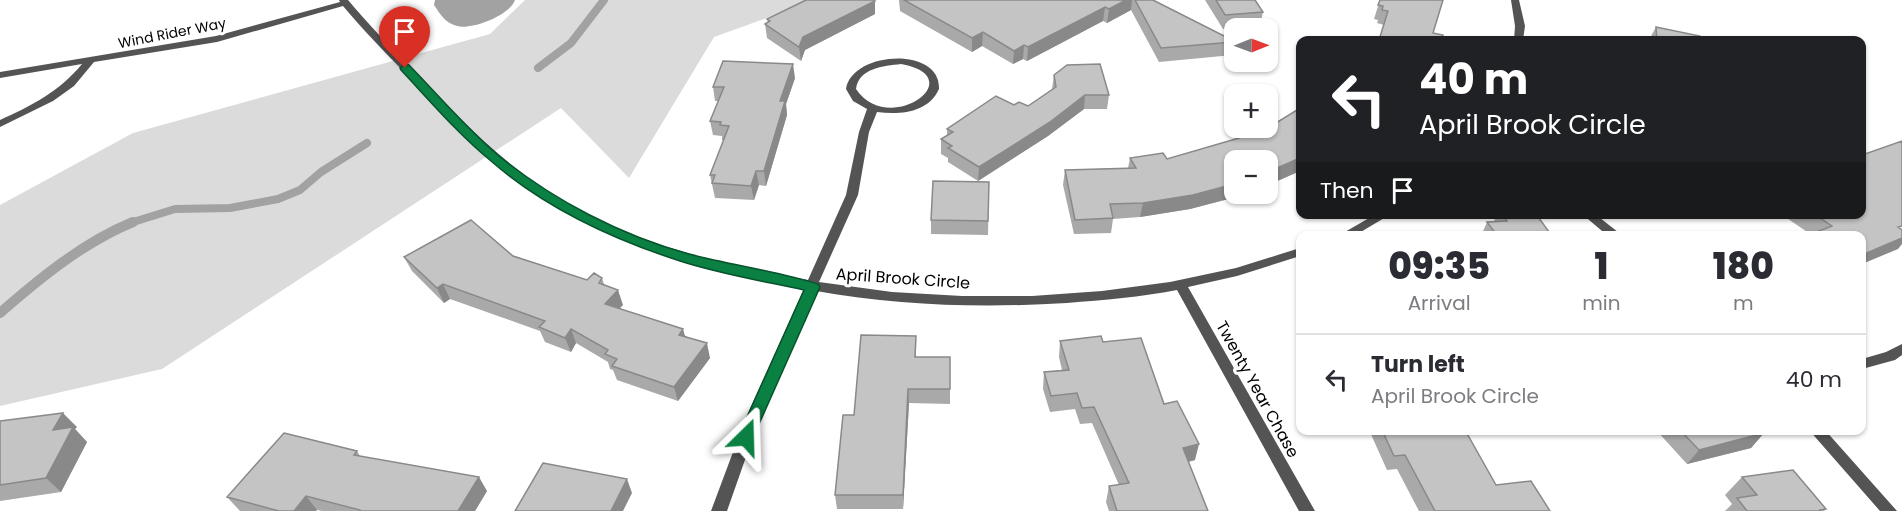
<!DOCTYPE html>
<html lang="en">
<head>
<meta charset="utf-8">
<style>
	:root { --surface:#fff; --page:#f7f7f7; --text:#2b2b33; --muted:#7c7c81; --line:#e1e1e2 }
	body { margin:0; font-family:Poppins,sans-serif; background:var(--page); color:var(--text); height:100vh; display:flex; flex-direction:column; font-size:22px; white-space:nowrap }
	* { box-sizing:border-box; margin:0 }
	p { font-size:20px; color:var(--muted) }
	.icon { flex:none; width:33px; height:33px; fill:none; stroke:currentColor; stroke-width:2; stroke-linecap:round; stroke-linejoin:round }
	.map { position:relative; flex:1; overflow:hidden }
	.details { position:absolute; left:1296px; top:231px; width:570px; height:204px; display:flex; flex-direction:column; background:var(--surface); border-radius:12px; box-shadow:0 2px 4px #0004 }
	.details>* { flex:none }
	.banner { position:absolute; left:1296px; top:36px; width:570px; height:183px; border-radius:12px; box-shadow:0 2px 4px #0004; background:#202124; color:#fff; overflow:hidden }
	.needle { width:39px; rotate:89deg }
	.controls { position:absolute; left:1224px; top:18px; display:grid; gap:12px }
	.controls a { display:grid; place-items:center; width:54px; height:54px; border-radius:12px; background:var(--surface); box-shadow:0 2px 4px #0004; font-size:30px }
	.pin { position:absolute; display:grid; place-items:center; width:51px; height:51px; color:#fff; margin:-62px -26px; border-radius:50% 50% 50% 0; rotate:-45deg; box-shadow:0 0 6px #0007 }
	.pin .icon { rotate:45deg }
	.me { position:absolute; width:66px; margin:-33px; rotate:22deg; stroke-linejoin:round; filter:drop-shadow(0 0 4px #0008) }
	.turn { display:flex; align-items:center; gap:21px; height:126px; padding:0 24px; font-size:27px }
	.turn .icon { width:78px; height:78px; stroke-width:2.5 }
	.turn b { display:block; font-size:42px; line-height:51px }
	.then { display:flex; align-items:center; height:57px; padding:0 24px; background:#0003; gap:12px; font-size:22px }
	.eta { display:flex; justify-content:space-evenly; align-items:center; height:102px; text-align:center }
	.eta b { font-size:36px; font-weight:800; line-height:42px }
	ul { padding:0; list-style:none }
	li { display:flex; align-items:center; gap:18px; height:90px; padding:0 24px; border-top:2px solid var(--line) }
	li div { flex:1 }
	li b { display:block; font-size:22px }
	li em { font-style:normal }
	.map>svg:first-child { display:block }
	.green { fill:#dbdbdb }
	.water { fill:#a2a2a2 }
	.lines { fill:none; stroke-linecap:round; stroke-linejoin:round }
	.stream-far1 { stroke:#a2a2a2; stroke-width:8 }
	.stream { stroke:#a2a2a2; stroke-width:10 }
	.minor { fill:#545454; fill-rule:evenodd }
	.wall { fill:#a9a9a9 }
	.shaded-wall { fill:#898989 }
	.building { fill:#c4c4c4; stroke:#898989; stroke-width:1.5 }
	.route { fill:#0b8043; stroke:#07532c; stroke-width:1.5 }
	.labels { text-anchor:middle; stroke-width:6; stroke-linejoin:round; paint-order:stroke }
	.far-street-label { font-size:14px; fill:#000; stroke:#fff }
	.street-label { font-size:16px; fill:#000; stroke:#fff }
</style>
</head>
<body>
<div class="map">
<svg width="1902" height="511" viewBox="0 0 1902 511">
	<rect width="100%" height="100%" fill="#fff"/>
	<path class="green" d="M525 0H817L714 37 629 178 561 108 162 369 0 406V205L133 133 490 34Z"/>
	<path class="water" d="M435 0H515C510 15 472 30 457 26 445 23 440 14 434 5Z"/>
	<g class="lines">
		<path class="stream-far1" d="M538 68 571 43 604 0
			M130 223 175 209 230 208 278 199 300 190 321 172 367 143"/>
		<path class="stream" d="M0 313C40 278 84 242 133 222"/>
		<path class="minor" d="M339 0H348C367 23 389 45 410 67 460 120 513 175 579 210 650 248 729 266 808 280L846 195 859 132 867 109 853 101 846 89C852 51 941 46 939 89 928 113 900 115 877 112L869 132 858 195 819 282 892 292 962 296H1032L1102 291 1170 282 1236 268 1300 248V256L1237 276 1188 287 1315 511H1299L1177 290C1141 297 1104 300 1067 303 984 308 898 306 816 291L759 420 727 511H711L745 420 804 289C724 274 643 254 570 215 506 181 454 126 405 73 384 51 363 30 343 6L217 42 94 62 74 86 53 101 0 127V120C31 106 60 91 82 64L0 78V72L216 36 340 2ZM901 64C973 77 889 138 856 89 859 68 883 66 901 64Z
			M1511 0H1519L1525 26 1523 40H1514L1515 26Z
			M1376 214H1391L1354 236H1338Z
			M1582 214H1595L1623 236H1608Z
			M1902 344V355L1895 360 1862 369V359L1886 352Z
			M1809 430H1825L1897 511H1880Z"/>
	</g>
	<path class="wall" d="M899 0H1153L1234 41V49L1233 55 1159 62 1131 10 1107 23 1103 21 1027 61 1023 59 1013 64 982 46 972 52 900 11Z
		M1205 0H1255L1263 12 1260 26 1223 29Z
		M1380 0H1443L1384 25 1377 23 1378 20 1374 19Z
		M875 14 805 50 801 61 767 38 765 24 768 23 767 19Z
		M1656 27 1700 40H1649Z
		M1054 75 1109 95 1107 109H1084L1048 136 978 181 948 162V158L941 154V139L947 135V129L1014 105 1028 106 1052 89Z
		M795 78 786 104 787 115 766 186 759 185 754 200 715 198 710 175 724 140H722V136L713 135 710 121 718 101H715L713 87Z
		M1274 124 1300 171 1268 185V160L1234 194H1247L1244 195 1190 209 1140 217 1113 219 1111 233 1074 234 1063 185 1065 170 1128 168 1130 158 1167 159 1239 138Z
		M989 182 988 235 931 234V220Z
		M1498 214H1536L1552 236H1481L1487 222 1494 221Z
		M1781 214H1862L1898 249 1810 234Z
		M513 256 587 280 602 278 604 284 623 305 619 308 686 336 710 358 678 401 617 380 613 370 610 369 608 362 576 343 571 352 545 342 540 331 450 299 444 303 412 271 404 257Z
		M1060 341 1103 342 1164 404 1195 460 1188 462 1208 511H1109L1106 502 1109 486 1119 485 1092 423 1080 424 1075 409 1050 412 1043 389 1044 372 1062 370 1059 357Z
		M916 350V357H950V404L909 403 903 509H837L835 495 854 415Z
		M0 421 77 427 75 429 87 442 61 492 0 501Z
		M1369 430H1465L1496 485 1550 511H1419L1397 469 1387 470Z
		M1656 430H1761L1764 433 1751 448 1687 464Z
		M357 451 360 456 487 491 475 511H322L317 510 316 511H240L227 497Z
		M1742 477 1826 509 1824 511H1725L1732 504 1725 495Z"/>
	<path class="shaded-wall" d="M1126 0H1132L1131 10 1107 23 1109 9Z
		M875 1V14L805 50 801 61 799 47 803 37Z
		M1105 7 1103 21 1027 61 1028 47Z
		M983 32 982 46 972 52V38Z
		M1024 45 1023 59 1013 64 1014 51Z
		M793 64 795 78 786 104 787 115 766 186 764 171 780 101Z
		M1085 95 1084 109 1048 136 978 181 979 167Z
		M1300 158V171L1268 185V172Z
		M756 171 759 185 754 200 751 186Z
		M1234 184V194H1247L1190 209 1140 217 1143 203Z
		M1902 238V244L1898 249 1862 264V255Z
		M443 284 450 299 444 303 437 288Z
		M618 290 623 305 610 318 605 304Z
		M571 329 576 343 571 352 565 338Z
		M683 329 687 343 679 335Z
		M707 343 710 358 678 401 674 387Z
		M908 389 909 403 903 509V495Z
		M63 413 77 427 75 429 87 442 61 492 46 478 53 430Z
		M1764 433 1751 448 1687 464 1699 450Z
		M1199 444 1195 460 1179 464 1183 448Z
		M479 477 487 491 475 511H458Z
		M627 479 632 493 623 511H611Z
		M306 496 317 510 316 511H294Z"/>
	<path class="building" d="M806 0H873L875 1 803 37 799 47 765 24 770 21 767 19Z
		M904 0H1126L1109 9 1105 7 1028 47 1024 45 1014 51 983 32 972 38Z
		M1135 0H1153L1234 41V42L1161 48Z
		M1216 0H1255L1263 12 1225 15Z
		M1380 0H1443L1433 33 1443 35 1442 40H1379L1388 11 1382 10 1383 6 1378 5Z
		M1656 27 1700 36V40H1657Z
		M723 61 793 64 780 101H785L764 171H756L751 186 712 183 715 175H710L729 126 720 125 721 122 710 121 724 87H713Z
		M1100 64 1109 95H1085L1050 122 979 167 948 148 952 146 941 139 953 132 947 129 996 96 1014 105 1019 102 1028 106 1056 87 1054 75 1067 65Z
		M1300 108V158L1268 172V160H1234V184L1193 195 1143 203 1110 204 1113 218 1075 220 1065 170 1136 168 1130 158 1163 153 1167 159 1239 138 1268 128Z
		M1902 141V226L1898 227 1902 230V238L1862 255V236H1806L1832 226 1814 214H1862V155Z
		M933 181 989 182 988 221 931 220Z
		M1502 214H1536L1552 236H1486L1496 234 1487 222 1507 221Z
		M471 220 513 256 587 280 594 273 602 278 599 283 618 290 605 304 683 329 679 335 707 343 674 387 612 366 617 359 605 354 608 350 571 329 565 338 539 327 545 321 443 284 437 288 404 257Z
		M861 335 916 336 915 357H950V389H908L903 495H835L843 415H854Z
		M1101 336 1103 342 1141 338 1164 404 1177 401 1199 444 1183 448 1208 511H1117L1109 486 1129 483 1094 407 1082 408 1077 393 1051 396 1044 372 1069 370 1060 341Z
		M63 413 53 430 73 427 46 478 0 485V421Z
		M1382 430H1465L1496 485 1531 481 1550 511H1435L1405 455 1394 456Z
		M1680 430H1761L1764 433 1699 450Z
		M284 433 357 451 354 455 479 477 458 511H360V510L306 496 294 511H279L227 497Z
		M543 463 627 479 611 511H515Z
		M1793 470 1826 509 1820 510 1821 511H1747L1737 498 1757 495 1742 477Z"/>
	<path class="route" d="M405 64 409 65C439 96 467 129 499 156 553 200 622 236 689 254 731 265 776 271 818 284L820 287 751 442 746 444 740 442 738 437 804 290C763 281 720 274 680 261 612 239 545 208 491 161 458 134 430 101 401 70L400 68Z"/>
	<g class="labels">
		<g class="far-street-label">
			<text transform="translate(172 33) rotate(-11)" y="5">Wind Rider Way</text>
		</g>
		<g class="street-label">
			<text transform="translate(903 278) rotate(4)" y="6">April Brook Circle</text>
			<text transform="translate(1258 389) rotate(61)" y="6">Twenty Year Chase</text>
		</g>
	</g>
</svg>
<div class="controls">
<a><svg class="needle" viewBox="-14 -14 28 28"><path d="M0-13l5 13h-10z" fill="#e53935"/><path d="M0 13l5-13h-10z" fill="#7c7c81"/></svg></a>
<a>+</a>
<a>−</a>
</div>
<div class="pin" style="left:405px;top:68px;background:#d93025"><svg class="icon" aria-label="arrive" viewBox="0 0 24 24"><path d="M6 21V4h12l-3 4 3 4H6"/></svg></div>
<svg class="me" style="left:746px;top:437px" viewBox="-20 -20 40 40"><path d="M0-17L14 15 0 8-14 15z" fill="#0b8043" stroke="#fff" stroke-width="4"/></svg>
<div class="banner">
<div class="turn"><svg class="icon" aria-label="left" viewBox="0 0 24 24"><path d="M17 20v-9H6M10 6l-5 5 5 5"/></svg><div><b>40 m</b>April Brook Circle</div></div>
<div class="then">Then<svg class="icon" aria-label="arrive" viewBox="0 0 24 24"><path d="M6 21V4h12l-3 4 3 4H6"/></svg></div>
</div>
<section class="details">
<div class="eta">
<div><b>09:35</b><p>Arrival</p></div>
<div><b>1</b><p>min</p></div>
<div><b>180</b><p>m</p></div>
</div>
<ul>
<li><svg class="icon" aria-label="left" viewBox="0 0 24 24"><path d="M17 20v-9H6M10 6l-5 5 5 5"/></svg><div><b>Turn left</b><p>April Brook Circle</p></div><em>40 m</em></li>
</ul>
</section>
</div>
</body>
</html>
